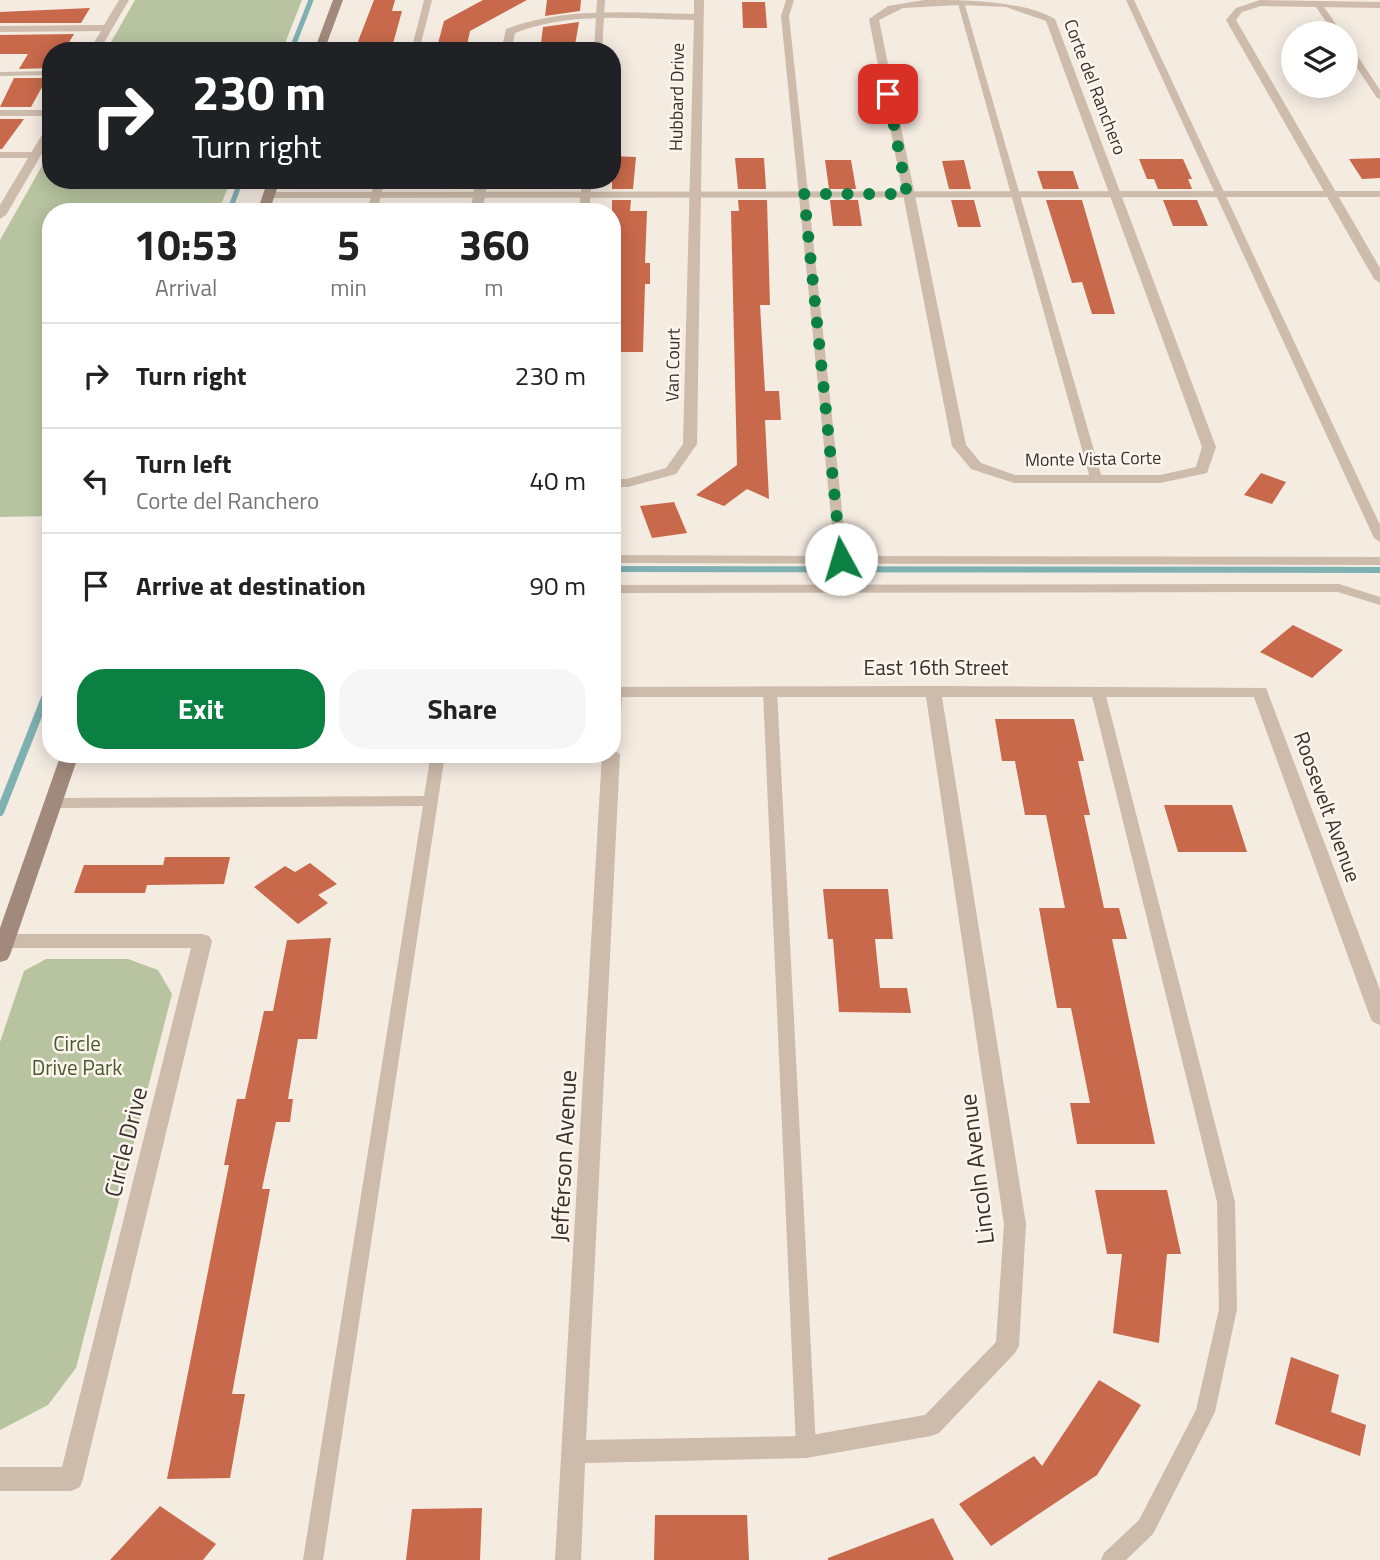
<!DOCTYPE html>
<html lang="en">
<head>
<meta charset="utf-8">
<style>
	:root { --surface:#fff; --page:#f6f6f6; --text:#222; --muted:#767676; --line:#e0e0e0; --accent:#0b8043 }
	body { margin:0; font-family:"Titillium Web",sans-serif; background:var(--page); color:var(--text); height:100vh; display:flex; flex-direction:column; font-size:26px; white-space:nowrap }
	* { box-sizing:border-box; margin:0 }
	p { font-size:23px; color:var(--muted) }
	.icon { flex:none; width:38px; height:38px; fill:none; stroke:currentColor; stroke-width:2; stroke-linecap:round; stroke-linejoin:round }
	.map { position:relative; flex:1; overflow:hidden }
	.details { position:absolute; left:42px; top:203px; width:579px; height:560px; display:flex; flex-direction:column; background:var(--surface); border-radius:28px; box-shadow:0 4px 18px #0003 }
	.details>* { flex:none }
	.banner { position:absolute; left:42px; top:42px; width:579px; height:147px; border-radius:28px; box-shadow:0 4px 18px #0003; background:#202124; color:#fff; overflow:hidden }
	.fabs { position:absolute; left:1281px; top:21px; display:grid; gap:14px }
	.fabs a { display:grid; place-items:center; width:77px; height:77px; border-radius:50%; background:var(--surface); box-shadow:0 4px 18px #0003; font-size:35px }
	.pin { position:absolute; display:grid; place-items:center; width:60px; height:60px; color:#fff; margin:-30px; border-radius:14px; box-shadow:0 4px 10px #0006 }
	.me { position:absolute; width:77px; margin:-38px; rotate:354deg; stroke-linejoin:round; filter:drop-shadow(0 0 5px #0008) }
	.turn { display:flex; align-items:center; gap:24px; height:147px; padding:0 35px; font-size:32px }
	.turn .icon { width:91px; height:91px; stroke-width:2.5 }
	.turn b { display:block; font-size:49px; line-height:60px }
	.eta { display:flex; justify-content:space-evenly; align-items:center; height:119px; text-align:center }
	.eta b { font-size:42px; font-weight:700; line-height:49px }
	.primary-button { display:flex; gap:14px; margin-top:auto; padding:14px 35px }
	.primary-button a { flex:1; height:80px; border-radius:28px; background:var(--accent); color:#fff; font-size:28px; font-weight:700; line-height:80px; text-align:center }
	.primary-button a+a { background:var(--page); color:var(--text) }
	ul { padding:0; list-style:none }
	li { display:flex; align-items:center; gap:21px; height:105px; padding:0 35px; border-top:2px solid var(--line) }
	li div { flex:1 }
	li b { display:block; font-size:26px }
	li em { font-style:normal }
	.map>svg:first-child { display:block }
	.green { fill:#b8c4a0 }
	.lines { fill:none; stroke-linecap:round; stroke-linejoin:round }
	.stream-far2 { stroke:#7fb0b2; stroke-width:5 }
	.stream-far1 { stroke:#7fb0b2; stroke-width:6 }
	.stream { stroke:#7fb0b2; stroke-width:8 }
	.building { fill:#c8694b }
	.service { fill:#cdbbac; fill-rule:evenodd }
	.minor { fill:#cdbbac; fill-rule:evenodd }
	.tertiary { fill:#cdbbac; fill-rule:evenodd }
	.secondary { fill:#a18a7d; fill-rule:evenodd }
	.route { stroke:#0b8043; stroke-width:12; stroke-dasharray:0 21.6 }
	.labels { text-anchor:middle; stroke-width:5; stroke-linejoin:round; paint-order:stroke }
	.far-street-label { font-size:18px; fill:#3b302b; stroke:#fbf5ee }
	.street-label { font-size:21px; fill:#3b302b; stroke:#fbf5ee }
	.park-label { font-size:21px; fill:#4a5a2e; stroke:#fbf5ee }
	.near-street-label { font-size:24px; fill:#3b302b; stroke:#fbf5ee }
</style>
</head>
<body>
<div class="map">
<svg width="1380" height="1560" viewBox="0 0 1380 1560">
	<rect width="100%" height="100%" fill="#f4ebe1"/>
	<path class="green" d="M135 0H302L282 51H106Z
		M51 150V180H231L218 212H51V516L0 517V240Z
		M46 959H128L158 970 172 994 76 1368 48 1405 0 1430V1042L24 971Z"/>
	<g class="lines">
		<path class="stream-far2" d="M291 51 311 0
			M229 212 241 180"/>
		<path class="stream-far1" d="M612 569 1380 570"/>
		<path class="stream" d="M0 812 51 683"/>
	</g>
	<path class="building" d="M374 0H395L392 11H402L391 51H359L361 44H357Z
		M483 0H527L470 31 467 45H460L459 51H436L444 21Z
		M547 0H581L580 11 545 16Z
		M742 2H765L767 28H743Z
		M90 8 81 23H0V12Z
		M579 22 574 51H540L543 27Z
		M74 34 64 51H51V68L19 69 28 54H0V35Z
		M14 78H47L31 107H0Z
		M0 119H24L2 149H0Z
		M612 156 636 157 633 189H612Z
		M735 158H764L766 189H738Z
		M1380 158V178L1362 179 1349 159Z
		M1139 159H1183L1192 179H1188L1192 189H1158L1154 179H1147Z
		M825 160H851L856 189H829Z
		M964 160 971 189H949L942 161Z
		M1037 171H1073L1079 189H1043Z
		M612 200H631L630 211H647L645 263H650V284H645L643 352H616L618 284H612Z
		M738 200H767L770 305H760L765 391H779L781 420H765L769 499 747 489 724 506 696 495 737 465 731 211H739Z
		M830 200H858L862 226H833Z
		M951 200H974L981 227H958Z
		M1046 200H1082L1115 314H1092L1082 282 1072 283Z
		M1163 200H1197L1208 226H1173Z
		M1261 473 1286 482 1272 504 1244 495Z
		M674 502 687 533 652 538 640 506Z
		M1293 625 1343 650 1312 678 1260 652Z
		M995 719H1074L1084 761H1078L1090 815H1084L1104 908H1119L1127 939H1112L1155 1144H1077L1070 1103H1090L1071 1008H1057L1039 908H1065L1046 815H1025L1015 761H1002Z
		M1164 805H1232L1247 852H1178Z
		M165 857H230L224 884 147 885 145 893H74L84 865H163Z
		M310 863 337 884 318 895 328 903 298 924 254 887 285 866 295 872Z
		M823 889H888L893 939H875L880 988H907L911 1013 839 1012 833 939H828Z
		M331 938 317 1039H298L288 1099H293L290 1122H276L262 1189H270L232 1394H245L230 1478 167 1479 229 1165H224L237 1099H245L264 1011H273L287 940Z
		M1095 1190H1167L1181 1254H1167L1159 1343 1113 1333 1122 1254H1107Z
		M1291 1357 1339 1375 1331 1412 1366 1425 1360 1456 1275 1424Z
		M1099 1380 1141 1405 1097 1475 991 1546 959 1504 1034 1456 1042 1466Z
		M160 1506 216 1544 203 1560H110Z
		M482 1508 480 1560H406L412 1509Z
		M655 1515H747L749 1560H654Z
		M933 1518 954 1560H828V1558Z"/>
	<g class="lines">
		<path class="service" d="M424 0H432L419 51H411Z
			M597 0H605L602 51H594Z
			M786 0H794L789 16 847 556 1380 557V565L612 563V555L835 556 781 16Z
			M957 0 964 2 1102 478 1100 480H1092L1090 478Z
			M1126 0H1134L1380 525V542L1374 538Z
			M1314 1H1320L1342 33H1334L1313 3Z
			M1346 43H1349L1380 90V99L1377 98 1346 51Z
			M51 71V75L0 76V72Z
			M0 152H35L39 155 35 158H0Z
			M375 180H385L377 212H367Z
			M582 180H592L589 212H579Z
			M1339 584 1380 597V605L1338 592 612 593V585Z
			M770 687 777 691 816 1447 813 1453 806 1456 799 1453 796 1447 763 691Z
			M1098 688 1105 692 1235 1202 1237 1309 1215 1412 1153 1534 1126 1560H1101L1104 1553 1139 1520 1196 1410 1219 1309 1217 1202 1091 692Z
			M431 754H445L323 1560H303L423 806 53 808 46 803 53 798 424 796Z"/>
		<path class="minor" d="M119 0H129L99 51H89L101 31 0 32V26L104 25Z
			M694 0H704L697 444 676 474 628 487H612V479H627L666 468 683 444 694 20C634 19 571 11 515 33L511 51H501L506 29C567 6 631 13 694 14Z
			M924 0C964 0 1021 0 1055 19L1216 447 1207 473 1160 483H1014L971 469 952 446 869 19 888 6ZM960 5 1006 7 1046 21 1202 447 1196 467 1160 475H1015L981 463 966 445 879 20 903 8Z
			M1260 0 1380 2V8L1261 6 1242 12 1236 20 1380 268V283L1374 279 1226 20 1236 8Z
			M0 110H51V116H0Z
			M51 125V138L6 215 0 219V205L46 128Z
			M476 180H488L482 212H470Z
			M933 686 1266 688 1380 990V1025L1373 1022 1370 1017 1254 697H942L1026 1224 1019 1346 1015 1353 939 1433 931 1436 806 1458 585 1463 581 1560H555L602 754H612V749L620 754 586 1440 806 1436 925 1415 996 1342 1004 1224 926 697H622L620 729 612 734V687Z
			M5 934H202L209 936 212 941 83 1479 80 1487 71 1491H0V1467H62L191 948H5L0 947V935Z"/>
		<path class="tertiary" d="M1380 191V197L269 198 263 195 269 192Z"/>
		<path class="secondary" d="M333 0H343L324 51H314Z
			M268 180H280L269 212H257Z
			M61 754H79L10 955 7 960 0 962V928Z"/>
	</g>
	<g class="lines">
		<path class="route" d="M841 559 804 194H907L888 94"/>
	</g>
	<g class="labels">
		<g class="far-street-label">
			<text transform="translate(1095 87) rotate(69)" y="6">Corte del Ranchero</text>
			<text transform="translate(677 97) rotate(-89)" y="6">Hubbard Drive</text>
			<text transform="translate(673 365) rotate(-89)" y="6">Van Court</text>
			<text transform="translate(1093 459) rotate(-1)" y="6">Monte Vista Corte</text>
		</g>
		<g class="street-label">
			<text x="936" y="675">East 16th Street</text>
			<text transform="translate(1327 807) rotate(70)" y="7">Roosevelt Avenue</text>
		</g>
		<g class="park-label">
			<text x="77" y="1051">Circle<tspan x="77" dy="24">Drive Park</tspan></text>
		</g>
		<g class="near-street-label">
			<text transform="translate(126 1142) rotate(-76)" y="8">Circle Drive</text>
			<text transform="translate(564 1156) rotate(-87)" y="8">Jefferson Avenue</text>
			<text transform="translate(977 1169) rotate(-97)" y="8">Lincoln Avenue</text>
		</g>
	</g>
</svg>
<div class="fabs">
<a><svg class="icon" aria-label="layers" viewBox="0 0 24 24"><path d="M12 4l9 5-9 5-9-5zM3 14l9 5 9-5"/></svg></a>
</div>
<div class="pin" style="left:888px;top:94px;background:#d93025"><svg class="icon" aria-label="arrive" viewBox="0 0 24 24"><path d="M6 21V4h12l-3 4 3 4H6"/></svg></div>
<svg class="me" style="left:841px;top:559px" viewBox="-20 -20 40 40"><circle r="19" fill="#fff"/><path d="M0-13L10 11 0 6-10 11z" fill="#0b8043"/></svg>
<div class="banner">
<div class="turn"><svg class="icon" aria-label="right" viewBox="0 0 24 24"><path d="M7 20v-9h11M14 6l5 5-5 5"/></svg><div><b>230 m</b>Turn right</div></div>
</div>
<section class="details">
<div class="eta">
<div><b>10:53</b><p>Arrival</p></div>
<div><b>5</b><p>min</p></div>
<div><b>360</b><p>m</p></div>
</div>
<ul>
<li><svg class="icon" aria-label="right" viewBox="0 0 24 24"><path d="M7 20v-9h11M14 6l5 5-5 5"/></svg><div><b>Turn right</b></div><em>230 m</em></li>
<li><svg class="icon" aria-label="left" viewBox="0 0 24 24"><path d="M17 20v-9H6M10 6l-5 5 5 5"/></svg><div><b>Turn left</b><p>Corte del Ranchero</p></div><em>40 m</em></li>
<li><svg class="icon" aria-label="arrive" viewBox="0 0 24 24"><path d="M6 21V4h12l-3 4 3 4H6"/></svg><div><b>Arrive at destination</b></div><em>90 m</em></li>
</ul>
<div class="primary-button"><a>Exit</a><a>Share</a></div>
</section>
</div>
</body>
</html>
